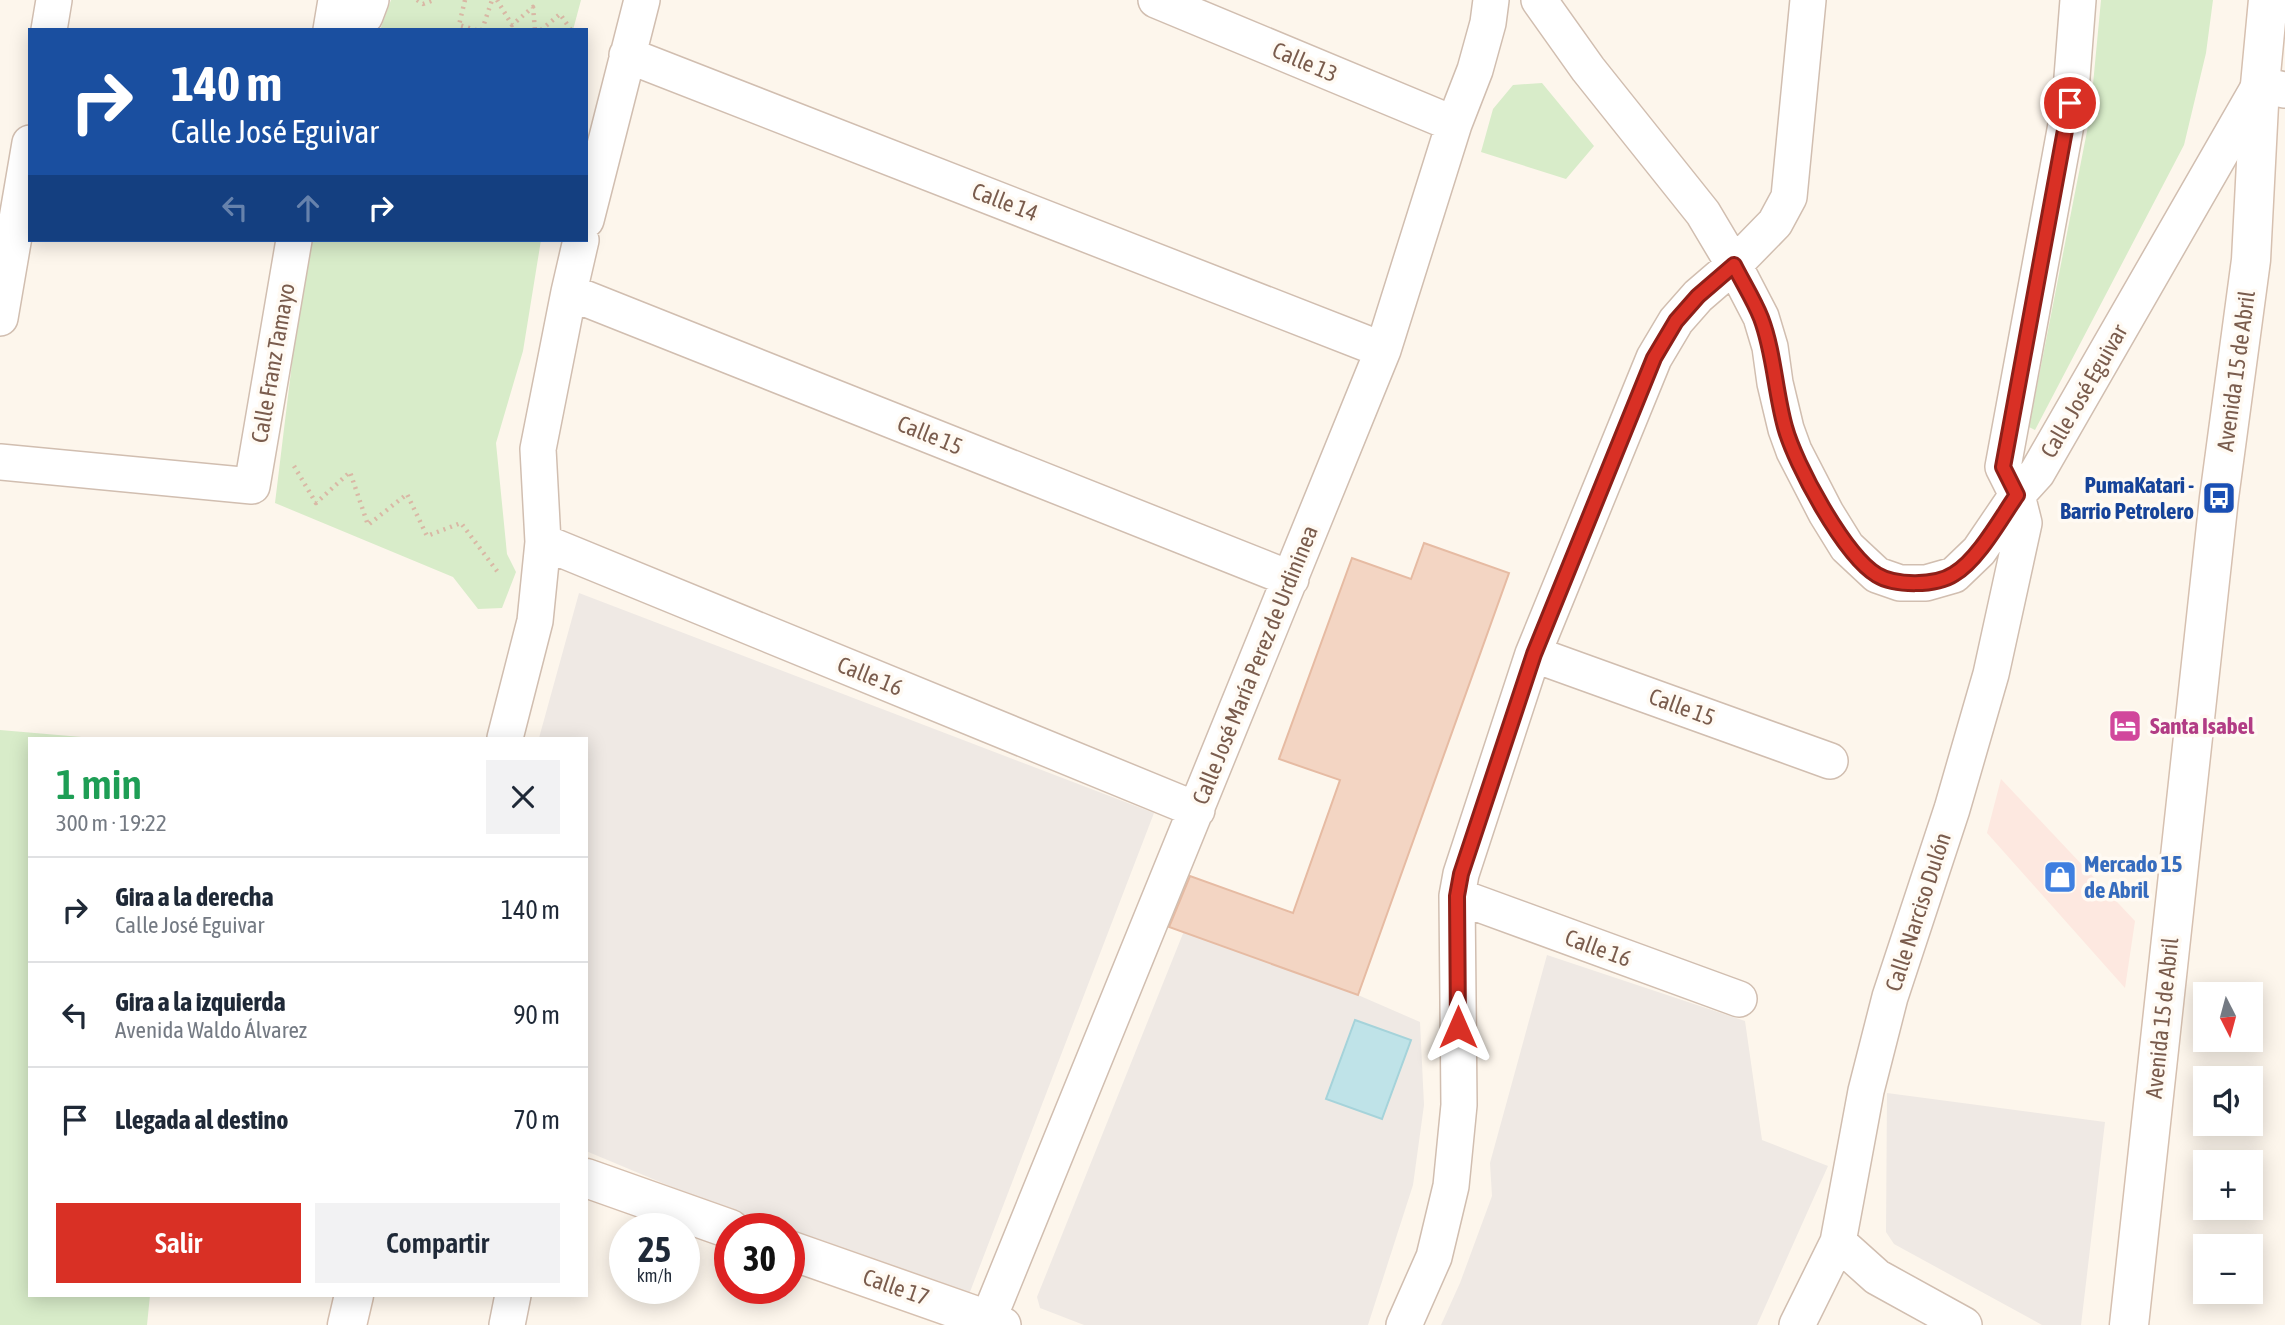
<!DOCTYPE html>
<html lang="es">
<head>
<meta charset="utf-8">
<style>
	:root { --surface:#fff; --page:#f2f2f3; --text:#1f2937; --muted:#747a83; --line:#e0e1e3; --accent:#d93025 }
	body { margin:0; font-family:"Asap Condensed",sans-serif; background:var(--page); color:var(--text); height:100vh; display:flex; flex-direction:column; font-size:26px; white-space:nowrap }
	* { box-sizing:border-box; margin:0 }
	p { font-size:23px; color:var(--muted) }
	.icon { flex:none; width:38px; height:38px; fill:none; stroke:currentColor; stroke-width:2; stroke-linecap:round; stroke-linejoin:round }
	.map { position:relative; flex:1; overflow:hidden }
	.panel { position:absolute; left:28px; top:737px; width:560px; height:560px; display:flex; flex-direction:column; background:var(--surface); border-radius:0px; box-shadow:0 4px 18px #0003 }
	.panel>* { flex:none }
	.top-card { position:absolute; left:28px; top:28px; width:560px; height:214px; border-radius:0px; box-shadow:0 4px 18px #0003; background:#1a4fa0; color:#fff; overflow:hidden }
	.needle { width:46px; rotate:174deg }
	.fabs { position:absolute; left:2193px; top:982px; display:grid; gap:14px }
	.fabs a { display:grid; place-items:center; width:70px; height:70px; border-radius:0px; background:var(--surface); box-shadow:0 4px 18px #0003; font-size:35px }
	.speed { position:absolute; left:609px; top:1213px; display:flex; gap:14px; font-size:35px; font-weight:700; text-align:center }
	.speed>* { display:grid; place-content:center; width:91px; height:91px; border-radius:50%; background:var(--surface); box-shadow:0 4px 18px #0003; line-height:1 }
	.speed small { font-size:18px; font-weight:400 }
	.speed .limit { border:10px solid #d22; background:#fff; color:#111 }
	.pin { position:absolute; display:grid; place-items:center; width:60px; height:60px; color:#fff; margin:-30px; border:4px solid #fff; border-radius:50%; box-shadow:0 2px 7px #0007 }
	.me { position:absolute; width:77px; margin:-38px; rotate:0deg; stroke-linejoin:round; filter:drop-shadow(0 0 5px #0008) }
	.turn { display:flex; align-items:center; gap:24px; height:147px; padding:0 28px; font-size:32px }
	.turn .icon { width:91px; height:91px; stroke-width:2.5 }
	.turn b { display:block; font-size:49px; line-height:60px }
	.lanes { display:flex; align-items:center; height:66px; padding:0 28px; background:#0003; justify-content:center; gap:35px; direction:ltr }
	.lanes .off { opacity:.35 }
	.round { display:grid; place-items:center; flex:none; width:74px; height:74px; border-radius:0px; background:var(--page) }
	.summary { display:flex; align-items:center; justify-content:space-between; height:119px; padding:0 28px }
	h1 { font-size:42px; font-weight:600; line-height:52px; color:#1e9e55 }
	.button { display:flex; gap:14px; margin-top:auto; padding:14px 28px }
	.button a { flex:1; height:80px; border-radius:0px; background:var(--accent); color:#fff; font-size:28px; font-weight:600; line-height:80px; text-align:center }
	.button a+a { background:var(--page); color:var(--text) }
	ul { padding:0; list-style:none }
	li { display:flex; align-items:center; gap:21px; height:105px; padding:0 28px; border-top:2px solid var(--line) }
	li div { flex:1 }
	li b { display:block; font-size:26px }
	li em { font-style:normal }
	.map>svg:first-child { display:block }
	.commercial { fill:#fde8e0 }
	.industrial { fill:#efe9e4 }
	.green { fill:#d8ecc9 }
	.water { fill:#bfe3e8; stroke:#a5d3da; stroke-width:2 }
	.building { fill:#f3d5c3; stroke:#e6bba3; stroke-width:2 }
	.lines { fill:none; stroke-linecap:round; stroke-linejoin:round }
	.street-casing { stroke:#d1beb0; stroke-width:38 }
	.secondary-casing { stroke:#d6c0b0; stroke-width:41 }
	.path { stroke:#d9b8a5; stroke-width:4.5; stroke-dasharray:2 5; stroke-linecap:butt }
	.street { stroke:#fff; stroke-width:35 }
	.secondary { stroke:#fff; stroke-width:38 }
	.route-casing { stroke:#8d1f18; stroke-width:18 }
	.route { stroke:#d93025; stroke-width:12 }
	.labels { text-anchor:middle; stroke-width:7; stroke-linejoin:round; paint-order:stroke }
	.street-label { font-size:23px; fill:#7a5c4d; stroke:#fffaf3 }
	.transit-label { font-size:23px; font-weight:bold; fill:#164399; stroke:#fffaf3; text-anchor:end }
	.hotel-label { font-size:23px; font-weight:bold; fill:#b23c85; stroke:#fffaf3; text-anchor:start }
	.shop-label { font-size:23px; font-weight:bold; fill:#366cbe; stroke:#fffaf3; text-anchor:start }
</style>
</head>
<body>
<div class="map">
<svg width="2285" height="1325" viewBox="0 0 2285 1325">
	<rect width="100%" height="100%" fill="#fdf6ec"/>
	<path class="commercial" d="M2001 779 2135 921 2125 988 1987 833Z"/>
	<path class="industrial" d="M579 593 1154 813 963 1310 789 1237V1228H770L586 1151V738H539Z
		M1184 931 1358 995 1420 1022 1424 1105 1413 1185 1368 1325H1084L1040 1308 1037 1297Z
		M1547 955 1745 1021 1762 1140 1828 1166 1757 1325H1441L1460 1283 1492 1196 1490 1163Z
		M1887 1093 2105 1122 2081 1325H2042L1894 1244 1886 1232Z"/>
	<path class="green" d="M391 0H581L573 30H380Z
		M2101 0H2213L2206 53 2184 145 2035 430 2029 427 2090 116Z
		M1542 83 1594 146 1566 179 1481 152 1493 109 1513 85Z
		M307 240H541L523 351 496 443 507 554 516 572 502 608 478 609 453 577 275 503Z
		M0 730 93 738H30V1295H150L147 1325H0Z"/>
	<path class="water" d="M1355 1020 1411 1040 1382 1119 1326 1099Z"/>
	<path class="building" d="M1424 543 1509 573 1358 995 1169 927 1190 876 1293 913 1340 780 1279 759 1352 558 1411 579Z"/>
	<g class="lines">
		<defs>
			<path id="street" d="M1156 0 1454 124
				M1539 0 1588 69 1703 213 1734 265 1761 317 1770 347 1775 383 1786 429 1794 451 1826 513 1847 547 1877 575 1900 583H1926L1954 575 1979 551 2017 495 2037 473 2260 85 2285 90
				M49 30 54 0
				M331 30 336 0
				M350 30 365 16 371 0
				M627 55 1383 350
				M586 220 642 0
				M569 292 1291 579
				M0 318 30 143
				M0 462 252 486 294 240
				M543 542 1197 810
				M1533 654 1830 761
				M505 738 535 621 543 542 538 449 569 292 581 240
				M1457 896 1739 999
				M1838 1242 1877 1277 1964 1325
				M507 1325 513 1295
				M1003 1325 988 1320 1383 350 1454 124 1475 70 1488 23 1491 0
				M1404 1325 1434 1257 1451 1186 1459 1105 1457 896 1461 874 1533 654 1654 358 1676 321 1698 296 1734 265 1775 223 1789 197 1808 0
				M1797 1325 1838 1242 1866 1091 1890 997 1952 809 1991 674 2024 523 2017 495 2003 467 2070 103 2078 0"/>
			<path id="secondary" d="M586 1178 730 1229
				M789 1250 988 1320 987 1325
				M347 1325 354 1295
				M2129 1325 2219 498 2251 260 2260 85 2268 0"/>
		</defs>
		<use href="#street" class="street-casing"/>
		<use href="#secondary" class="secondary-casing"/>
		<path class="path" d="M417 0 423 4 434 0
			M465 0 459 25 476 30
			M497 0 512 25 533 7 535 30
			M482 30 492 0
			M541 30 560 14 571 30
			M294 466 316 503 350 472 368 525 407 494 427 536 461 523 500 575"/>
		<use href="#street" class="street"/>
		<use href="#secondary" class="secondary"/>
	</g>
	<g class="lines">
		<defs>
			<path id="route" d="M1458 1027 1457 896 1461 874 1534 654 1654 358 1676 321 1698 296 1734 265C1743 283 1754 300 1761 318 1774 352 1775 391 1785 427 1795 464 1844 555 1877 575 1895 586 1936 586 1954 574 1978 560 2001 518 2017 495L2003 467 2070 103"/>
		</defs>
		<use href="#route" class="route-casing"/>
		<use href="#route" class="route"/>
	</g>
	<defs>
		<symbol id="bus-square" viewBox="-11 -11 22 22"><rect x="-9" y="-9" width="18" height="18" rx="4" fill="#1a4fb4" stroke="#fffaf3"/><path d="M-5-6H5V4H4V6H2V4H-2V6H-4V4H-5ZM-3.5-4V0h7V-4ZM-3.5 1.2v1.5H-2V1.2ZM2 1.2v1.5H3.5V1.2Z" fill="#fff"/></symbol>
		<symbol id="hotel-square" viewBox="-11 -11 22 22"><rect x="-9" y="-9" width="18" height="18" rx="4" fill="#d1479c" stroke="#fffaf3"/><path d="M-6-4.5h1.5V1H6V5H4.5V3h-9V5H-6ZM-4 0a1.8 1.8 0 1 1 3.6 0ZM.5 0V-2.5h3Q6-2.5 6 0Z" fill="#fff"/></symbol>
		<symbol id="shop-square" viewBox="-11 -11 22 22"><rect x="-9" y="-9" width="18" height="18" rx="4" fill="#3f7fe0" stroke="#fffaf3"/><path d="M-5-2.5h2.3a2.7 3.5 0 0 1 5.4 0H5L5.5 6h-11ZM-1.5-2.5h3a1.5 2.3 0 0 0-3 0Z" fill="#fff"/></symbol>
	</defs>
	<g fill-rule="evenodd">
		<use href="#bus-square" x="2200" y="479" width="38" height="38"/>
		<use href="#hotel-square" x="2106" y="707" width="38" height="38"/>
		<use href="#shop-square" x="2041" y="858" width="38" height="38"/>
	</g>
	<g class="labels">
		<g class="street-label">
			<text transform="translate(1305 62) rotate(23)" y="8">Calle 13</text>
			<text transform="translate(1005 202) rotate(21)" y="8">Calle 14</text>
			<text transform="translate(273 363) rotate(-80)" y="8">Calle Franz Tamayo</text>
			<text transform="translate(2236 371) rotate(-82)" y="8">Avenida 15 de Abril</text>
			<text transform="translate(2084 391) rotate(-60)" y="8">Calle José Eguivar</text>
			<text transform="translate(930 435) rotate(22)" y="8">Calle 15</text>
			<text transform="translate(1255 665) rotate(-68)" y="8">Calle José María Perez de Urdininea</text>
			<text transform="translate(870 676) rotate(22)" y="8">Calle 16</text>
			<text transform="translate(1682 707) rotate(20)" y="8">Calle 15</text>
			<text transform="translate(1918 912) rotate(-72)" y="8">Calle Narciso Dulón</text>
			<text transform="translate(1598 948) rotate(20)" y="8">Calle 16</text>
			<text transform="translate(2162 1018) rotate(-84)" y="8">Avenida 15 de Abril</text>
			<text transform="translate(896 1287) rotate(19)" y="8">Calle 17</text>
		</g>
		<g class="transit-label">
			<text x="2194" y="493">PumaKatari -<tspan x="2194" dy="26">Barrio Petrolero</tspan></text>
		</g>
		<g class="hotel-label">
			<text x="2150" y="734">Santa Isabel</text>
		</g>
		<g class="shop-label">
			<text x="2084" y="872">Mercado 15<tspan x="2084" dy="26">de Abril</tspan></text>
		</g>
	</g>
</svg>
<div class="fabs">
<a><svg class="needle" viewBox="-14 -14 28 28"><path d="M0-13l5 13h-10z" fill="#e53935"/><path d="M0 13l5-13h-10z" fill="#747a83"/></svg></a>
<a><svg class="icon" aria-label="sound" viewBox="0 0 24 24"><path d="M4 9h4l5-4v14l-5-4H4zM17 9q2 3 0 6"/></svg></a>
<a>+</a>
<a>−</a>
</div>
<div class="speed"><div>25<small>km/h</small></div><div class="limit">30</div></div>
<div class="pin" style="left:2070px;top:103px;background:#d93025"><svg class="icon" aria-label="arrive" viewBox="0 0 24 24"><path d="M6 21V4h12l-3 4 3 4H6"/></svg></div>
<svg class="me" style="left:1458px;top:1027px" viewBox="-20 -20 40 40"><path d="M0-17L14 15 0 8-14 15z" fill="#d93025" stroke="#fff" stroke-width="4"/></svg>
<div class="top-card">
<div class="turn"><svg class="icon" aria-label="right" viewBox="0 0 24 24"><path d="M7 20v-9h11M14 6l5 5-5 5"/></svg><div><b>140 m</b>Calle José Eguivar</div></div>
<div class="lanes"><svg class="icon off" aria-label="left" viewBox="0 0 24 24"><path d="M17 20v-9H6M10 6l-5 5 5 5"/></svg><svg class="icon off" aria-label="ahead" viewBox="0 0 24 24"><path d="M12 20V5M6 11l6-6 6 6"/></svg><svg class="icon" aria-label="right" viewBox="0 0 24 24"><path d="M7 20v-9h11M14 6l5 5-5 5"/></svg></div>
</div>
<section class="panel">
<div class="summary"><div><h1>1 min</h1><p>300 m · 19:22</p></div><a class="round"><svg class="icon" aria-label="close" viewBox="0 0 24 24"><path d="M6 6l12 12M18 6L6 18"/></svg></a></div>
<ul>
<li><svg class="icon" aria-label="right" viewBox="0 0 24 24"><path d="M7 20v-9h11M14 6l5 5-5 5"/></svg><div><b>Gira a la derecha</b><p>Calle José Eguivar</p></div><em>140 m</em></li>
<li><svg class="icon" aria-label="left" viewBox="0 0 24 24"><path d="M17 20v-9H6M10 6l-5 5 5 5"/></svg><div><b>Gira a la izquierda</b><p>Avenida Waldo Álvarez</p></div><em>90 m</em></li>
<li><svg class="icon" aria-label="arrive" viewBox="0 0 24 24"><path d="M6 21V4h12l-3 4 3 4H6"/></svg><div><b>Llegada al destino</b></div><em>70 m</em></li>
</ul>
<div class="button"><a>Salir</a><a>Compartir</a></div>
</section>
</div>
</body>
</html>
